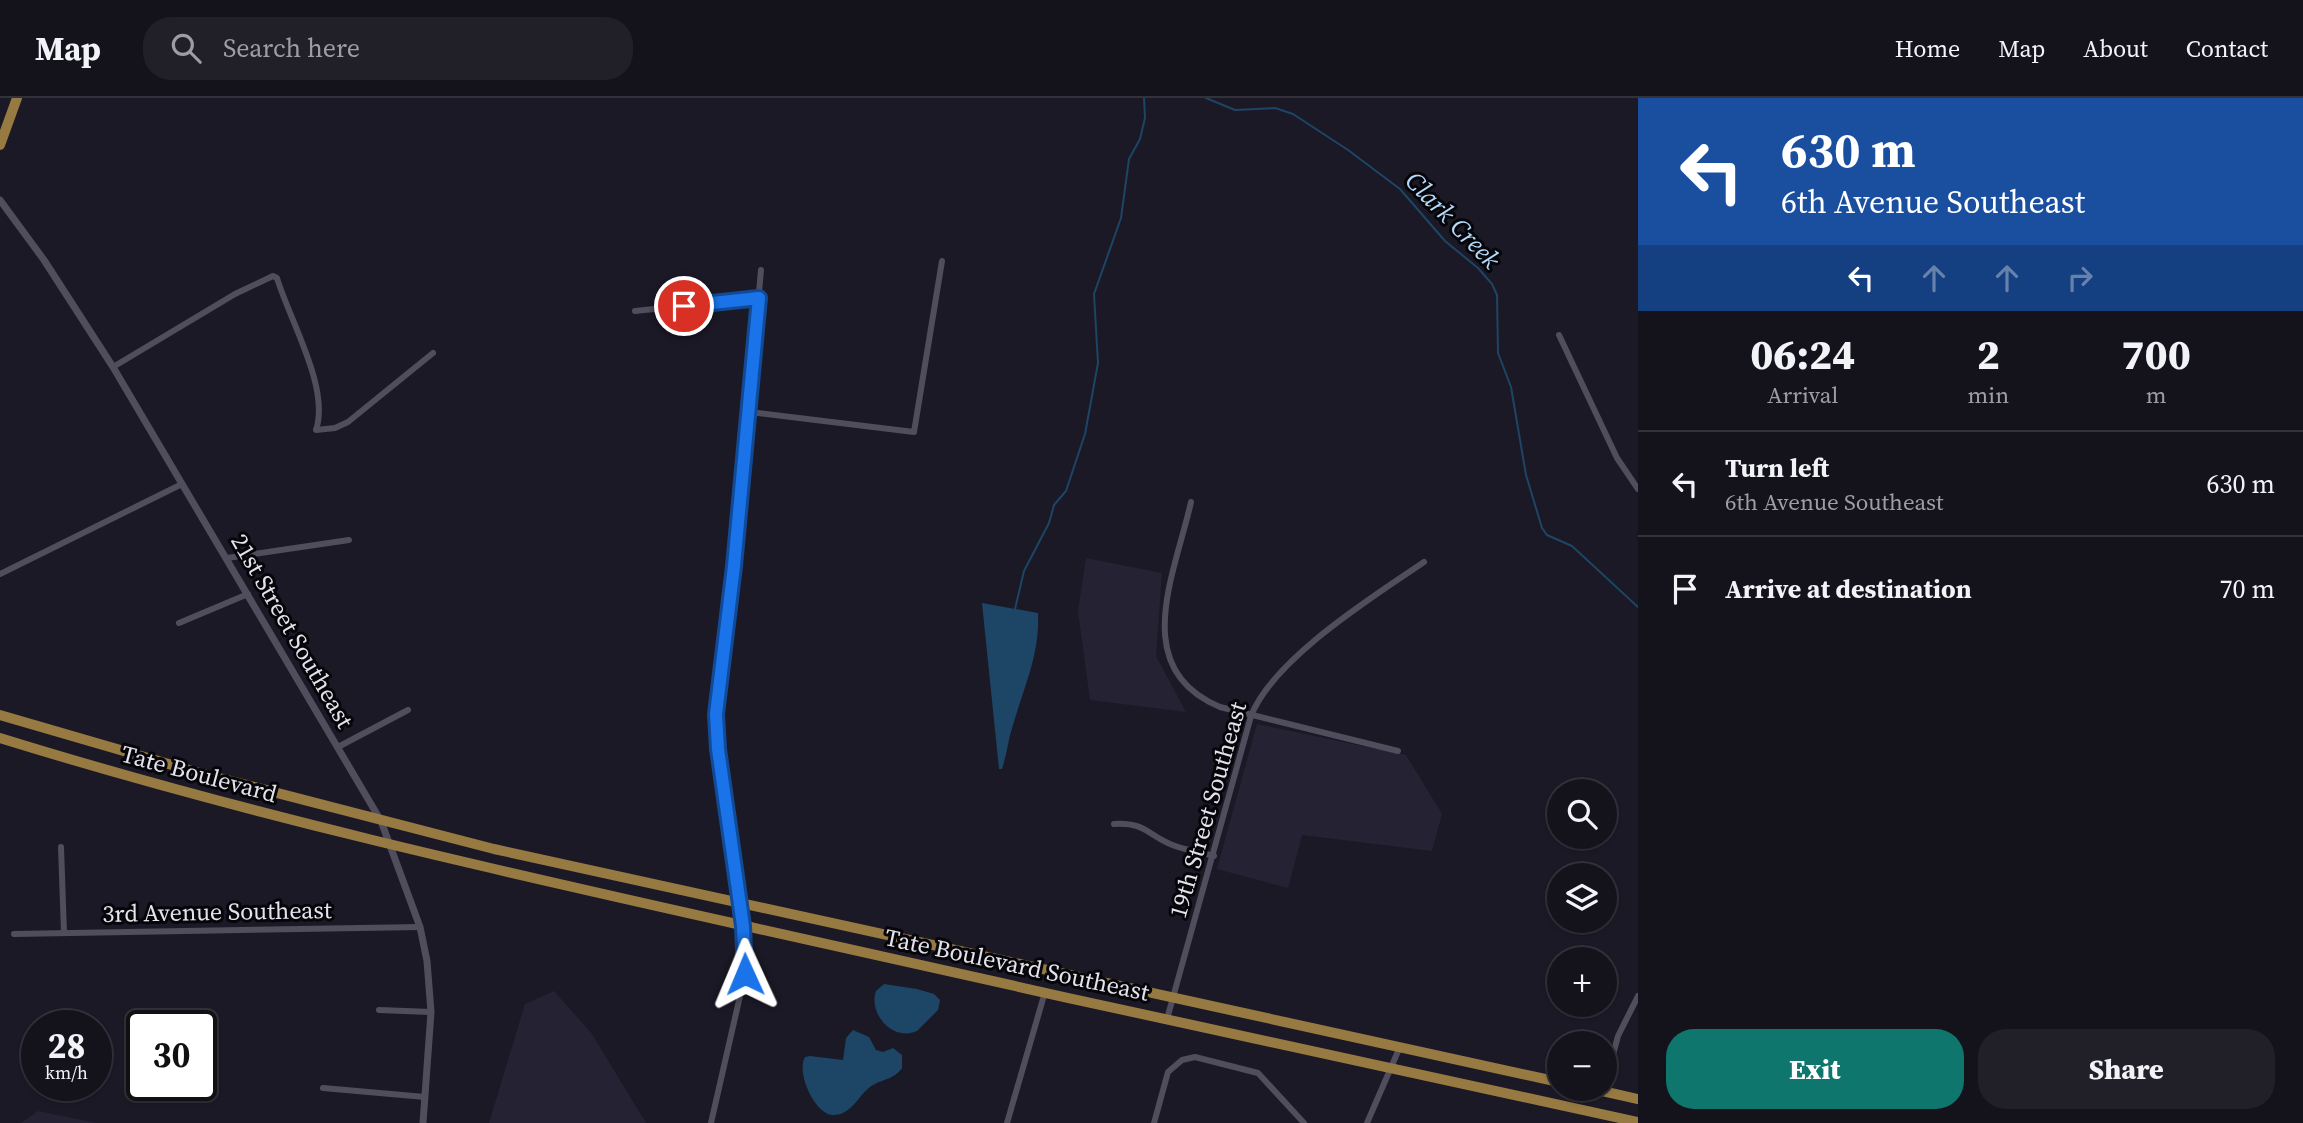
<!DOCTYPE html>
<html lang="en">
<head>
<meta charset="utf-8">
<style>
	:root { --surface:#14131c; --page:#212029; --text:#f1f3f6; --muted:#9d9ea3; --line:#33323b; --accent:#0f766e }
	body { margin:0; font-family:"Source Serif 4",serif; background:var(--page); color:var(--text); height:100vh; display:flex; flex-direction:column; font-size:26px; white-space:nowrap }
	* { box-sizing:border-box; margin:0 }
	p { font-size:23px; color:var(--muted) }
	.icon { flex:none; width:38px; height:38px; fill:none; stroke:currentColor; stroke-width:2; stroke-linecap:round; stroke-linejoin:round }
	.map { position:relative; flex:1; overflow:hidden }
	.sheet { display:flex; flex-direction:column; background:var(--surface); width:665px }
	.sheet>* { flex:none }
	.hud { background:#1a4fa0; color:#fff; overflow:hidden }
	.buttons { position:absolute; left:1547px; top:681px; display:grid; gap:14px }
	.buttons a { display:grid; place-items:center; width:70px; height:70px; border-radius:50%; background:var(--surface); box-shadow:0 2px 5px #0004,0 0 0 2px var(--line); font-size:35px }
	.speed { position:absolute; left:21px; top:912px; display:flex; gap:14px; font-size:35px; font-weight:700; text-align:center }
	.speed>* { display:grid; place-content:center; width:91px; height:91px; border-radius:50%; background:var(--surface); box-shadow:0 2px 5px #0004,0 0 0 2px var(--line); line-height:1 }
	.speed small { font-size:18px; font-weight:400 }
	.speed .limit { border:4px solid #111; border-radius:10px; background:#fff; color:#111 }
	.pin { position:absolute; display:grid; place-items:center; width:60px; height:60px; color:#fff; margin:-30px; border:4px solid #fff; border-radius:50%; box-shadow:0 2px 7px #0007 }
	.me { position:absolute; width:77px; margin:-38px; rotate:359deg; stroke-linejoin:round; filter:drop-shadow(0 0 5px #0008) }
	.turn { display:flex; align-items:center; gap:24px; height:147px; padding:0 28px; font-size:32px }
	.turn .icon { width:91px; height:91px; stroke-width:2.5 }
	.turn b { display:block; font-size:49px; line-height:60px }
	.lanes { display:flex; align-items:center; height:66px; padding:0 28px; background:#0003; justify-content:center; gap:35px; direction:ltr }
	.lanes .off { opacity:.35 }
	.eta { display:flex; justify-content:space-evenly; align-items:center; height:119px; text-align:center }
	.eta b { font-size:42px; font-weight:800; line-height:49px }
	.action { display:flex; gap:14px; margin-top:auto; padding:14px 28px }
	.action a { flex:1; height:80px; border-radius:28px; background:var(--accent); color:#fff; font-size:28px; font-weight:800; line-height:80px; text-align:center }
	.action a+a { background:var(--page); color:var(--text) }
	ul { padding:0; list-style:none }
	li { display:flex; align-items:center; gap:21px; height:105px; padding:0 28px; border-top:2px solid var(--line) }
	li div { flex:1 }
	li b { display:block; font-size:26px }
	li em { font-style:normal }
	header { display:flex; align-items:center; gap:42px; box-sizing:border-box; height:98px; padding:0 35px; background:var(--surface); border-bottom:2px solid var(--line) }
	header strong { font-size:33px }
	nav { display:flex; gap:38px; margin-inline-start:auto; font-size:24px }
	.search { width:490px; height:63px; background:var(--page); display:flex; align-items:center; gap:18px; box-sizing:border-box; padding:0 24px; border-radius:28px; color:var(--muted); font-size:26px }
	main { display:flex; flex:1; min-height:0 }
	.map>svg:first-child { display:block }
	.built { fill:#252234 }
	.water { fill:#1d4566 }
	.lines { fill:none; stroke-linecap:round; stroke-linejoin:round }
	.stream { stroke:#1d4566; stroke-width:2 }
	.minor { stroke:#504e5c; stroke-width:6 }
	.tertiary { stroke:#504e5c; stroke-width:7 }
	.primary { stroke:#977942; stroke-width:10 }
	.route-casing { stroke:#114b97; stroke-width:18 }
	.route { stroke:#1a73e8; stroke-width:12 }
	.labels { text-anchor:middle; stroke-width:6; stroke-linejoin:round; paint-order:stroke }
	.street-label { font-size:24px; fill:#e4e3ec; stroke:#06060a }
	.water-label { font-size:26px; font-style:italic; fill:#b4d9fb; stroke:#06060a }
</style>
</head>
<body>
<header>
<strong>Map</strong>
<div class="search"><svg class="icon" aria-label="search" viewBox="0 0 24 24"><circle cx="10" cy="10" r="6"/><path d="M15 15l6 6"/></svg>Search here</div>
<nav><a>Home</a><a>Map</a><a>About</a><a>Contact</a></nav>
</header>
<main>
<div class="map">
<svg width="1638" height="1025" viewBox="0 0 1638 1025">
	<rect width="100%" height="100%" fill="#1b1926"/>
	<path class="built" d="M1086 460 1162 475 1156 558 1186 614 1090 602 1078 513Z
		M1257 626 1406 657 1442 716 1432 753 1302 737 1288 790 1217 771Z
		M554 893 592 936 646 1025H489L525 906Z
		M38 1013 97 1025H21Z"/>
	<path class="water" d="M982 505 1038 515C1040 556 1024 589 1013 627 1008 642 1007 656 1002 671H999Z
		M884 886 917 891 934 896 940 902 938 912 917 933C893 944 868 916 876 893Z
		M853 932 869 939 876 952 883 954 893 950 902 957V970C894 982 881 981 870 989 857 999 851 1018 832 1017 814 1015 796 974 805 959L810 958 843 962 846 940Z"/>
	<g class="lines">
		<path class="stream" d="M1206 0 1235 12 1275 10 1293 16 1348 52 1400 91 1445 143 1478 170 1492 186 1497 197 1498 255 1511 289 1526 377 1542 430 1547 437 1572 448 1638 509
			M1015 511 1024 473 1049 425 1054 407 1066 393 1085 336 1098 265 1094 196 1121 120 1129 61 1140 41 1145 20 1144 0"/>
		<path class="minor" d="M635 213 759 200
			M1559 237 1617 360 1638 391
			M113 269 235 196 273 178 277 180C290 223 330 290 316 332L335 330 348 324 433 255
			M749 314 914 334 942 163
			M1191 404C1175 476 1128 571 1220 609L1398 653
			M227 460 349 442
			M0 476 182 386
			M179 525 248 496
			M338 649 408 612
			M1114 726C1144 724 1147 736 1170 746 1184 752 1200 754 1214 758
			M61 749 64 835
			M14 836 420 829
			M379 912 431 914
			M1167 921 1251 618C1274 560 1373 499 1424 464
			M1605 987 1618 938 1638 898
			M323 990 425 999
			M711 1025 745 876 743 828 716 616 734 468 761 172
			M1007 1025 1045 894
			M1154 1025 1168 974 1182 962 1195 959 1258 975 1304 1025
			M1367 1025 1399 951"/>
		<path class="tertiary" d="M0 102 44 162 113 269 381 723 420 829 427 863 431 914 423 1025"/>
		<path class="primary" d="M0 47 17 0
			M0 617 196 674 494 751 1559 984
			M0 640C245 716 495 772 746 828 1043 895 1340 960 1638 1024
			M1589 990 1638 1001"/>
	</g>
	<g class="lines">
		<defs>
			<path id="route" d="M684 208 759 200 734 468 716 616 718 651 743 828 745 876"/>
		</defs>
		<use href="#route" class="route-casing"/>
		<use href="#route" class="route"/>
	</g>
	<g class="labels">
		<g class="street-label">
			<text transform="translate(292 533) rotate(60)" y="8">21st Street Southeast</text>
			<text transform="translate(199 676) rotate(15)" y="8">Tate Boulevard</text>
			<text transform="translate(1208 712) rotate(-74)" y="8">19th Street Southeast</text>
			<text transform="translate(217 814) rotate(-1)" y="8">3rd Avenue Southeast</text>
			<text transform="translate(1017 867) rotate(12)" y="8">Tate Boulevard Southeast</text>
		</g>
		<g class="water-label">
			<text transform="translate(1453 122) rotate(46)" y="9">Clark Creek</text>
		</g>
	</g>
</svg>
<div class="buttons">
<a><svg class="icon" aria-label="search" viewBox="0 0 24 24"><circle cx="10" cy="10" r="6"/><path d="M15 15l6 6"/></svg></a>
<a><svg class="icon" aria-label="layers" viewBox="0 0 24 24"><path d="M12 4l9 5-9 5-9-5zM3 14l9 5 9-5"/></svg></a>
<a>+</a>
<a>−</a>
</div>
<div class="speed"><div>28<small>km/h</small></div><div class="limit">30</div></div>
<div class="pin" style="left:684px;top:208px;background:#d93025"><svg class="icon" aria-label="arrive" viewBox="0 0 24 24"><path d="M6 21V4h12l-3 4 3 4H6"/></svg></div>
<svg class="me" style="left:745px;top:876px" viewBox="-20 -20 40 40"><path d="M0-17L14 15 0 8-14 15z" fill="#1a73e8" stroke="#fff" stroke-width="4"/></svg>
</div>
<section class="sheet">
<div class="hud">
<div class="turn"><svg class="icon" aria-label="left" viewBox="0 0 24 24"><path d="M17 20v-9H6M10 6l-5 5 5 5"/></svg><div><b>630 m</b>6th Avenue Southeast</div></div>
<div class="lanes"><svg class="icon" aria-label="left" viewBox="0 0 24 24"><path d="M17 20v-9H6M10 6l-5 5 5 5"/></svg><svg class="icon off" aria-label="ahead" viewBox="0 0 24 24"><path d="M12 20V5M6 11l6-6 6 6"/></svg><svg class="icon off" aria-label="ahead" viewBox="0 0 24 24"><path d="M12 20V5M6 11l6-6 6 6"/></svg><svg class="icon off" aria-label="right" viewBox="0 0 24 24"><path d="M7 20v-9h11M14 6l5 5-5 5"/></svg></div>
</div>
<div class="eta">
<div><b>06:24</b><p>Arrival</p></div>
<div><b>2</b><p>min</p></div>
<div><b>700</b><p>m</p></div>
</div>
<ul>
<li><svg class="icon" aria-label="left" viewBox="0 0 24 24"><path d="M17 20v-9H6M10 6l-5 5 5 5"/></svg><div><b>Turn left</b><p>6th Avenue Southeast</p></div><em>630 m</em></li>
<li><svg class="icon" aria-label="arrive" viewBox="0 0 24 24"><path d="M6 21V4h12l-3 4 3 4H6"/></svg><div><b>Arrive at destination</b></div><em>70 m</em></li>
</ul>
<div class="action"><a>Exit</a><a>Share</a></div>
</section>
</main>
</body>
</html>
